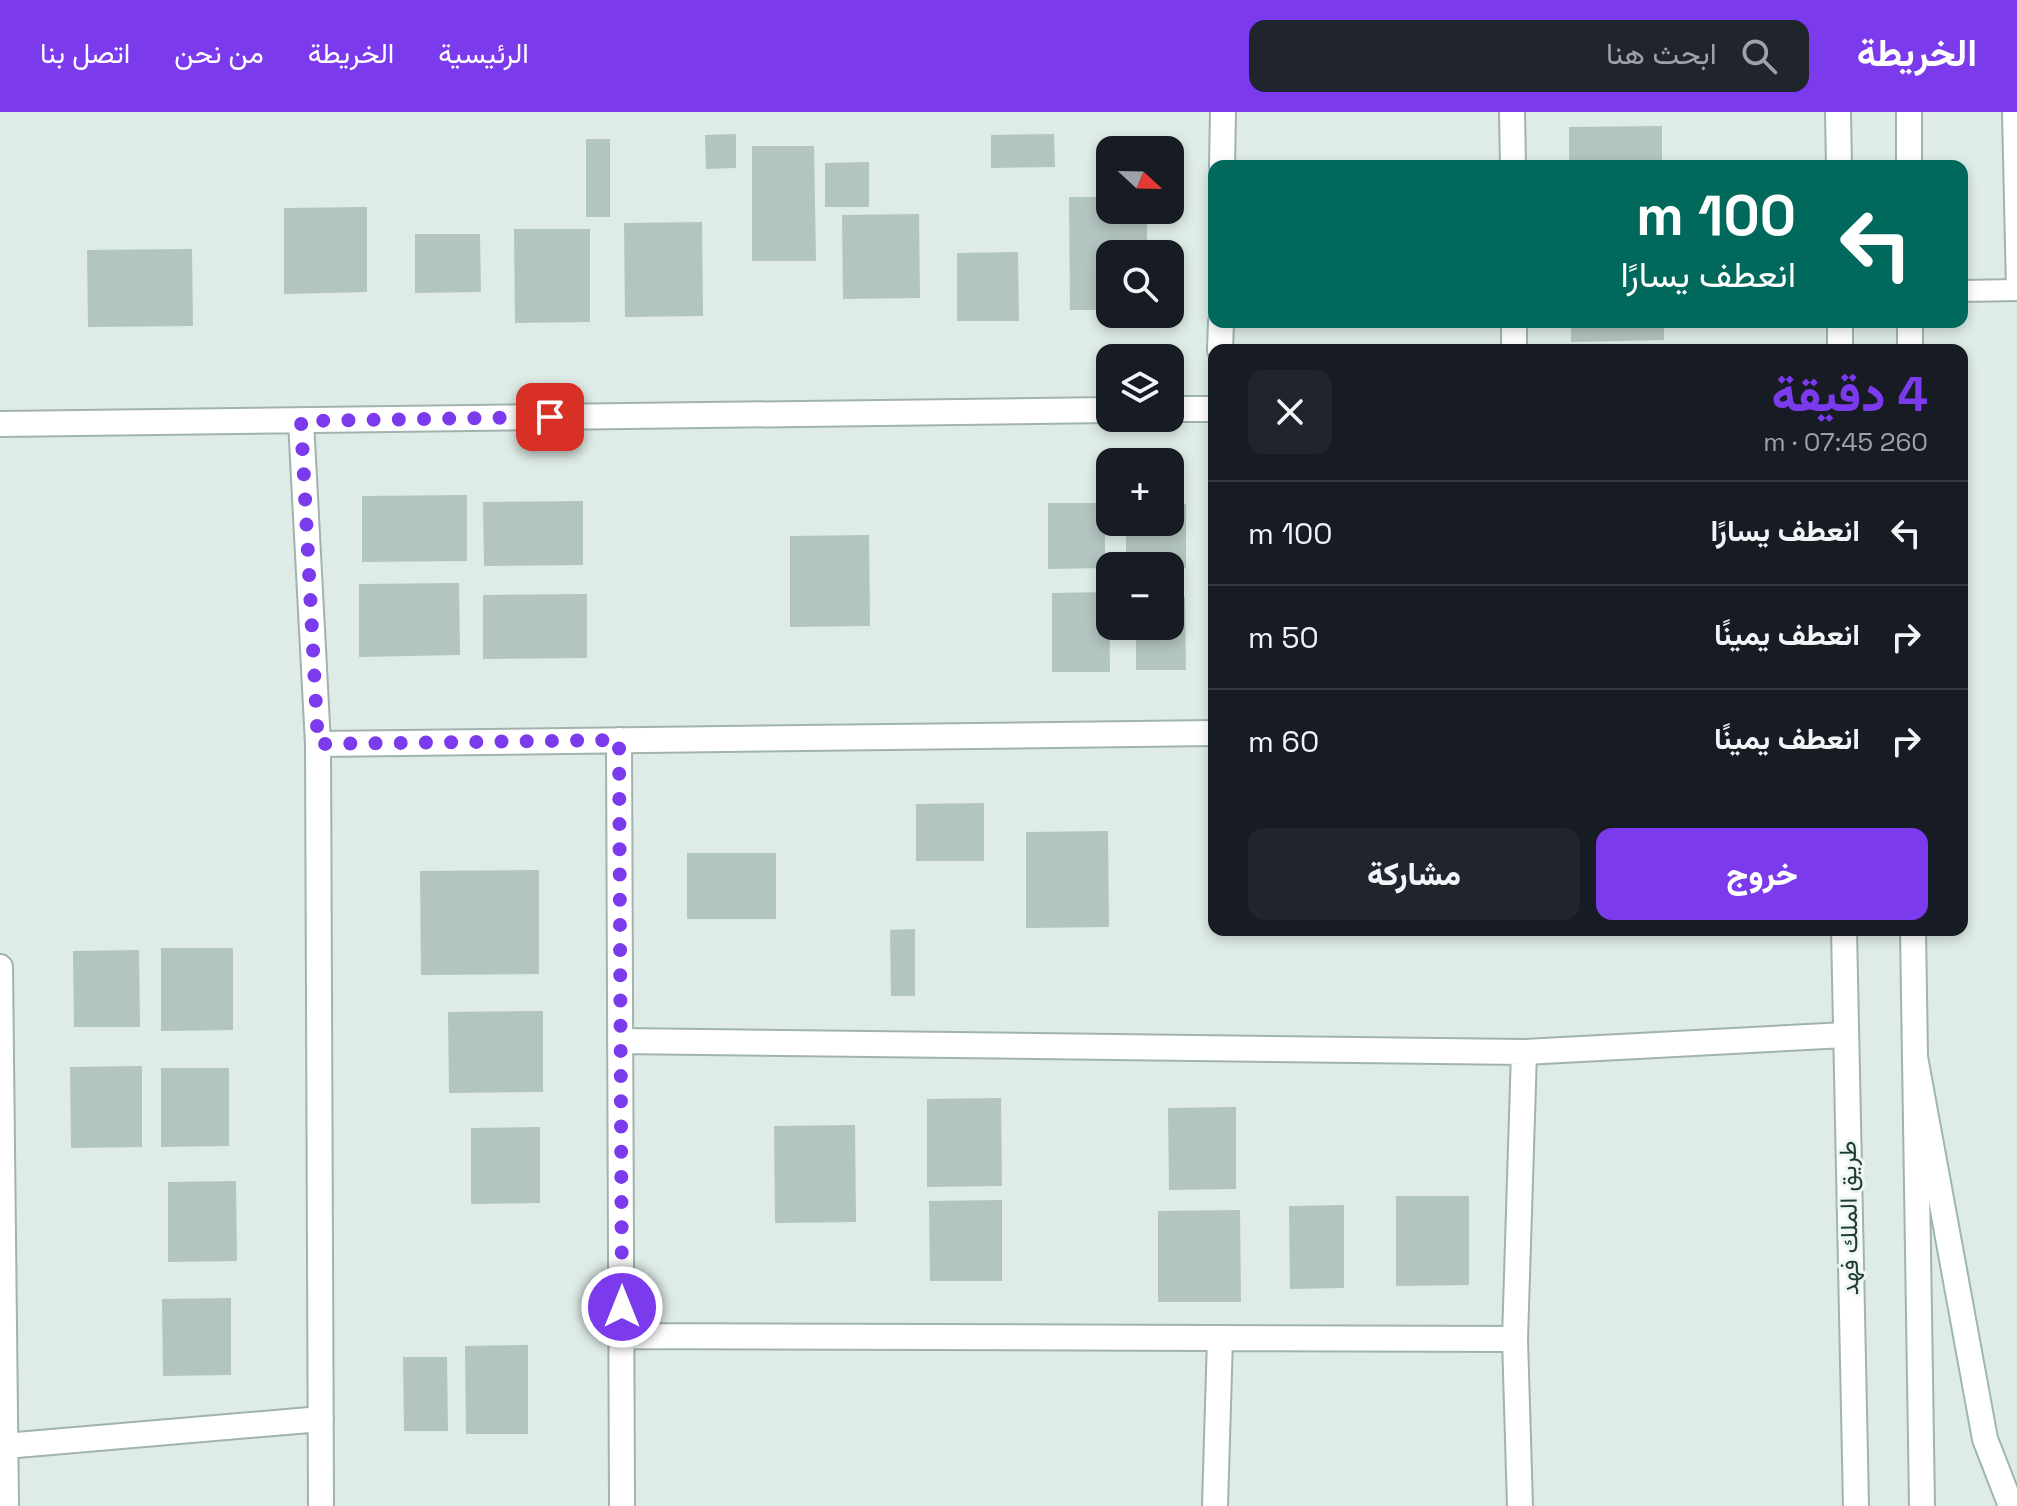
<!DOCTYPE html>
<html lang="ar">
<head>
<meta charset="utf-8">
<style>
	:root { --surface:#171b24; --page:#20242c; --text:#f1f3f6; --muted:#9ea1a6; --line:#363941; --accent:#7c3aed }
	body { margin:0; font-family:"Space Grotesk",Vazirmatn,sans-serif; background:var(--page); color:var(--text); direction:rtl; height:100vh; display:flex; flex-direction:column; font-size:30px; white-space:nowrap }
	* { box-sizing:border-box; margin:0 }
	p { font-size:26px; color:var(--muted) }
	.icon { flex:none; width:44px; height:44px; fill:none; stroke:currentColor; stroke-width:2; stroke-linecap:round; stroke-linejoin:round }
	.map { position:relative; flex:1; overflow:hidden; direction:ltr }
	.drawer { position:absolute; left:1208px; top:232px; width:760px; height:592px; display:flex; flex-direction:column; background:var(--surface); border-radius:16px; box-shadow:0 4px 12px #0003; direction:rtl }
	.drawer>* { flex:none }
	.banner { position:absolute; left:1208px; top:48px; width:760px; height:168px; border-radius:16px; box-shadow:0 4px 12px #0003; direction:rtl; background:#00695c; color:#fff; overflow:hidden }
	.needle { width:52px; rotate:112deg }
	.controls { position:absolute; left:1096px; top:24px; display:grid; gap:16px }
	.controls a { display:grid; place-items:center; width:88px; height:88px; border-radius:16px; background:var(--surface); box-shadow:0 4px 12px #0003; font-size:40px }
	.pin { position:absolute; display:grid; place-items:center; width:68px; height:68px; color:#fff; margin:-34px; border-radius:16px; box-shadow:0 4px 12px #0006 }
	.me { position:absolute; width:88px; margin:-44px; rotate:0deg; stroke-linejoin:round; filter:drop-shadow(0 0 6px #0008) }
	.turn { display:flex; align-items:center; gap:28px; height:168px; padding:0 40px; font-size:36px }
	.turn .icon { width:104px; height:104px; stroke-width:2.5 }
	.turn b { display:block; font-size:56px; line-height:68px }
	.round { display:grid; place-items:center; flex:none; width:84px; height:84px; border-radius:16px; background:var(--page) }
	.overview { display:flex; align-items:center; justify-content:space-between; height:136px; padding:0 40px }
	h1 { font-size:48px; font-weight:800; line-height:60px; color:var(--accent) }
	.action { display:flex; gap:16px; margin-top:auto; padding:16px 40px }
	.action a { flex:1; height:92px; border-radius:16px; background:var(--accent); color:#fff; font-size:32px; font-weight:800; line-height:92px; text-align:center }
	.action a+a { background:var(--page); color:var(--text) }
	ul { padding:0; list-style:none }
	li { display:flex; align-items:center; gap:24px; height:104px; padding:0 40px; border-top:2px solid var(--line) }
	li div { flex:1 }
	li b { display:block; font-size:30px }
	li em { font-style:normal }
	header { display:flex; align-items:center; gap:48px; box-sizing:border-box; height:112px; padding:0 40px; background:var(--accent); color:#fff }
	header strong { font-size:38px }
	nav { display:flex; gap:44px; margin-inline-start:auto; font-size:28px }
	.search { width:560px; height:72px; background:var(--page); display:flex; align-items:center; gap:20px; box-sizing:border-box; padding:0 28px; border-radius:16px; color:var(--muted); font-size:30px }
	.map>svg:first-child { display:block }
	.building { fill:#b3c5c0 }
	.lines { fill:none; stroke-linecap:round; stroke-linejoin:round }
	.service-casing { stroke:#a1b3ae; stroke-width:24 }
	.minor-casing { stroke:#a1b3ae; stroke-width:28 }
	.tertiary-casing { stroke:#a1b3ae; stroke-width:28 }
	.secondary-casing { stroke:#9db7b0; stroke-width:28 }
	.service { stroke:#fff; stroke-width:20 }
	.minor { stroke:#fff; stroke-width:24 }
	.tertiary { stroke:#fff; stroke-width:24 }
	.secondary { stroke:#fff; stroke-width:24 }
	.route { stroke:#7c3aed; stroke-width:14; stroke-dasharray:0 25.2 }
	.labels { text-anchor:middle; stroke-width:6; stroke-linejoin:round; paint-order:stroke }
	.street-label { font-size:24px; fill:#1f3b36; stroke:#eff7f4 }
</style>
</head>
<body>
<header>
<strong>الخريطة</strong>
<div class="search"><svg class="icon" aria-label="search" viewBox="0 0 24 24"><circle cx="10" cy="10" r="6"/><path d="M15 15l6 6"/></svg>ابحث هنا</div>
<nav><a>الرئيسية</a><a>الخريطة</a><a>من نحن</a><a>اتصل بنا</a></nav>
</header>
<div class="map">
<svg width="2017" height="1394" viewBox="0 0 2017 1394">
	<rect width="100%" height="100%" fill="#deebe6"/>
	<path class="building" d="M1662 14V54H1569V15Z
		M736 22V56L706 57 705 23Z
		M1054 22 1055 55 991 56V23Z
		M586 27H610V105H586Z
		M752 34H814L816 149H752Z
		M869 50V95H825V51Z
		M1069 85H1110V98H1147V142H1110V198H1070Z
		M367 95V180L284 182V96Z
		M919 102 920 186 843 187 842 103Z
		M702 110 703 204 625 205 624 111Z
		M514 117H590V210L515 211Z
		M415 122H480L481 180 415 181Z
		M192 137 193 214 88 215 87 138Z
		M1018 140 1019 209H957V141Z
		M1571 210H1664V228L1571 230Z
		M467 383V449L362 450V384Z
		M583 389V453L484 454 483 390Z
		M1048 391H1105V456L1048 457Z
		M1170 392H1186V456L1126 454V410H1170Z
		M1209 403H1214V455H1209Z
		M869 423 870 514 790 515V424Z
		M459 471 460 543 359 545V472Z
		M1109 480 1110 560H1052V481Z
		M587 482V546L483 547V483Z
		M1170 485H1185L1186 558H1136V514H1170Z
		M984 691V749H916V692Z
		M1108 719 1109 815 1026 816V720Z
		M687 741H776V807H687Z
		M539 758V862L421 863 420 759Z
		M915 817V884H891L890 818Z
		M161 836H233V918L161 919Z
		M139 838 140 915H74L73 839Z
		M543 899V980L449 981 448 900Z
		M142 954V1035L71 1036 70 955Z
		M161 956H229V1034L161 1035Z
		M1001 986 1002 1074 927 1075V987Z
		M1236 995V1077L1169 1078 1168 996Z
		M855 1013 856 1110 775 1111 774 1014Z
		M540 1015V1091L471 1092V1016Z
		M236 1069 237 1149 168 1150V1070Z
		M1396 1084H1469V1173L1396 1174Z
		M1002 1088V1169H930L929 1089Z
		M1344 1093V1176L1290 1177 1289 1094Z
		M1240 1098 1241 1190H1158V1099Z
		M231 1186V1263L163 1264 162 1187Z
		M528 1233V1322H466L465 1234Z
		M403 1245H447L448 1319H404Z"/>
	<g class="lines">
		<defs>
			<path id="service" d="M1962 179 2017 178 2013 0"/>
			<path id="minor" d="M1512 0 1513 54
				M1222 54 1223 0
				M1514 210V238
				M1220 238 1221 210
				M1170 297H1214
				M301 309 318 632 1214 621
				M0 312 1110 298
				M619 628 622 1394
				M318 632 321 1394
				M0 855 6 1394
				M620 929 1524 940
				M622 1224 1515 1227
				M5 1334 321 1307
				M1215 1394 1220 1226
				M1520 1394 1515 1227 1524 940 1845 923"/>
			<path id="tertiary" d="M1838 0 1839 54
				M1909 0V54
				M1840 210V238
				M1910 210V238
				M1844 818 1856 1394
				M1913 818 1922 1394"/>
			<path id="secondary" d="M1915 945 1985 1327 2011 1394"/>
		</defs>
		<use href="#service" class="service-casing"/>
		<use href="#minor" class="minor-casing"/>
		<use href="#tertiary" class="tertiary-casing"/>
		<use href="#secondary" class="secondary-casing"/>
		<use href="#service" class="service"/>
		<use href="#minor" class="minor"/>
		<use href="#tertiary" class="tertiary"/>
		<use href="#secondary" class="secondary"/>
	</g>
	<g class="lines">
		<path class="route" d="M550 305 301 309 318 632 619 628 622 1195"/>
	</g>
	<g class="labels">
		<g class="street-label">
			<text transform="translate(1849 1106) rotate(-91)" y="8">طريق الملك فهد</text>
		</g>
	</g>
</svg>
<div class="controls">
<a><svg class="needle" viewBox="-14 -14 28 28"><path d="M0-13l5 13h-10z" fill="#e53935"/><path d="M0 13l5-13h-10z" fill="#9ea1a6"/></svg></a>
<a><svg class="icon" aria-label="search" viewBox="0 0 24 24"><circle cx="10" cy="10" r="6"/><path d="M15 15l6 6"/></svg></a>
<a><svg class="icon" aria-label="layers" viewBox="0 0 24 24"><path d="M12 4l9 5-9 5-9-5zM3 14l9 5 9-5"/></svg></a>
<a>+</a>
<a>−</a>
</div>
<div class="pin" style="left:550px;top:305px;background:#d93025"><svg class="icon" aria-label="arrive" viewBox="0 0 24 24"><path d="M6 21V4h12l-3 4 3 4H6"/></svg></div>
<svg class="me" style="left:622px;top:1195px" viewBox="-20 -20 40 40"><circle r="17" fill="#7c3aed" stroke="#fff" stroke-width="3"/><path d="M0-11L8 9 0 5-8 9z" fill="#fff"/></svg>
<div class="banner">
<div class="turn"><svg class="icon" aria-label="left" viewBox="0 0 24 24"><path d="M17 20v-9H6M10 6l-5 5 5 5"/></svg><div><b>100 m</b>انعطف يسارًا</div></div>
</div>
<section class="drawer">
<div class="overview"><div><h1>4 دقيقة</h1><p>260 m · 07:45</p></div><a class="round"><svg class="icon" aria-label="close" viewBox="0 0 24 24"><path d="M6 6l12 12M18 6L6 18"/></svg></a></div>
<ul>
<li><svg class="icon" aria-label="left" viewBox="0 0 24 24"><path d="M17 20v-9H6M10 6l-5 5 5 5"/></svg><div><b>انعطف يسارًا</b></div><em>100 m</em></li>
<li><svg class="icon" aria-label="right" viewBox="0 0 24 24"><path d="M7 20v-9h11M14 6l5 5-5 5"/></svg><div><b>انعطف يمينًا</b></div><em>50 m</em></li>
<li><svg class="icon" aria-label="right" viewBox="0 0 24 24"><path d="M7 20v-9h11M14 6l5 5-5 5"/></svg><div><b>انعطف يمينًا</b></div><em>60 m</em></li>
</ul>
<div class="action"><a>خروج</a><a>مشاركة</a></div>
</section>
</div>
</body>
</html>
